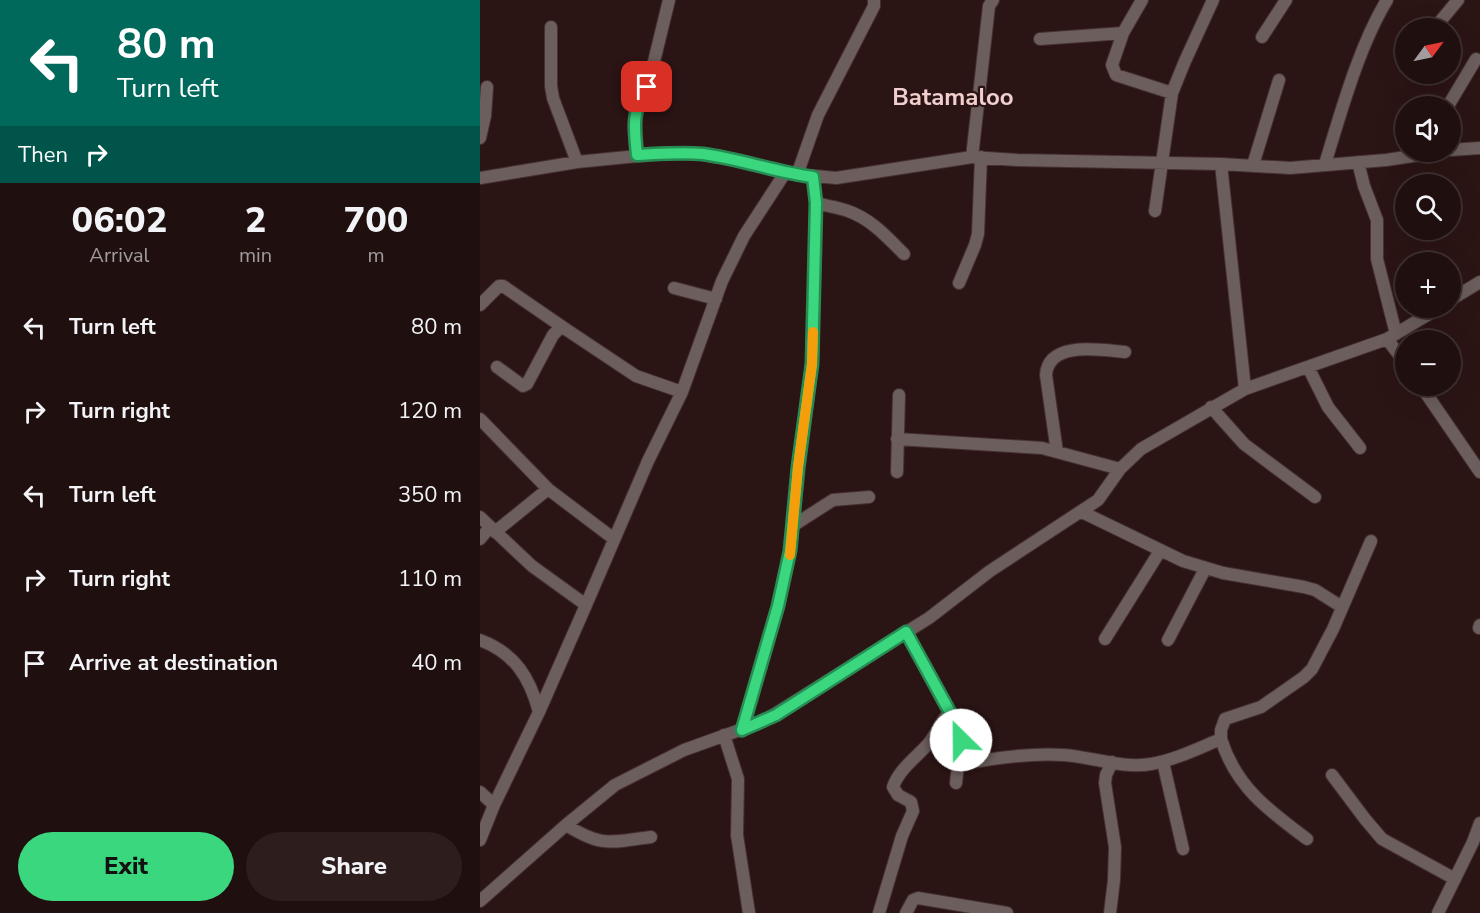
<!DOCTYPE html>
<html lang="en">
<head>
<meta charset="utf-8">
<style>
	:root { --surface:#200f0f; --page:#2d1d1d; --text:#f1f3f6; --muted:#a29c9e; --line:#3d2f2f; --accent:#3ad77f }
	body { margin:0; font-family:"Nunito Sans",sans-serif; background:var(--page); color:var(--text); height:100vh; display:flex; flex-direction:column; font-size:22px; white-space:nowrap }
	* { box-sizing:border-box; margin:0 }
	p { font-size:20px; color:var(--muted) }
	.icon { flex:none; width:33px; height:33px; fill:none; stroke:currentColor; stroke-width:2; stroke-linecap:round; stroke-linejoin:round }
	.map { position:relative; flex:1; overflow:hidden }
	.drawer { display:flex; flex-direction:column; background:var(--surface); width:480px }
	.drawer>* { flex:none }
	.guide { background:#00695c; color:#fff; overflow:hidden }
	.needle { width:39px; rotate:57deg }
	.fabs { position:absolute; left:915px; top:18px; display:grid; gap:12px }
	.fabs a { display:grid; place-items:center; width:66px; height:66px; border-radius:50%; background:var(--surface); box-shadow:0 6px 24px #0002,0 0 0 2px var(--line); font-size:30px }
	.pin { position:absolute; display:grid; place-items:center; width:51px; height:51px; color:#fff; margin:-26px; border-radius:12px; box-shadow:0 3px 9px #0006 }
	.me { position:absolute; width:66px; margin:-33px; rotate:337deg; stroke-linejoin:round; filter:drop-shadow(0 0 4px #0008) }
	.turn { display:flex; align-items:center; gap:21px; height:126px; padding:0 18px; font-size:27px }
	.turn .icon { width:78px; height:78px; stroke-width:2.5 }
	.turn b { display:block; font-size:42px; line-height:51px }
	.then { display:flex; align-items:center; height:57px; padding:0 18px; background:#0003; gap:12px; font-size:22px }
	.eta { display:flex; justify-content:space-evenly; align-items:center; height:102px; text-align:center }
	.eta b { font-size:36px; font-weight:800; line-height:42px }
	.action { display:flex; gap:12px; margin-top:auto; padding:12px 18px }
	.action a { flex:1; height:69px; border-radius:36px; background:var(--accent); color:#111; font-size:24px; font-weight:800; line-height:69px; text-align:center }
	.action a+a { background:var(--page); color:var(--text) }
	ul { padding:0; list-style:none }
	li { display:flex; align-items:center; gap:18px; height:84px; padding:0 18px }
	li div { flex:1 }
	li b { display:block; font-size:22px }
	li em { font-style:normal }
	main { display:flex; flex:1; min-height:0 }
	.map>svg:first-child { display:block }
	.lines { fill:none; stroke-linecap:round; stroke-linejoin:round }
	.street-casing { stroke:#463030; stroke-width:14 }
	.street { stroke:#6b5e5d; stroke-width:12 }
	.route-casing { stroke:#268c53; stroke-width:15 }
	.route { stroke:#3ad77f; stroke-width:10 }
	.slow { stroke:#f59e0b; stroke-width:10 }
	.labels { text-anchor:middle; stroke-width:4.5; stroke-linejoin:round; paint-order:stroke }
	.district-label { font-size:24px; font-weight:bold; fill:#f1cfce; stroke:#2b1414 }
</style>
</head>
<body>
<main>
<section class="drawer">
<div class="guide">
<div class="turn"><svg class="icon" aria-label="left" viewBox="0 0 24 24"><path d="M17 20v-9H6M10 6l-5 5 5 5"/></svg><div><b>80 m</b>Turn left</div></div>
<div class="then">Then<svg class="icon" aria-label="right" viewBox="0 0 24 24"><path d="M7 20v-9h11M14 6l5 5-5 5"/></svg></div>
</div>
<div class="eta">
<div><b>06:02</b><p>Arrival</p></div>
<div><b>2</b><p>min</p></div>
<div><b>700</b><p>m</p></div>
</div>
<ul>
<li><svg class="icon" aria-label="left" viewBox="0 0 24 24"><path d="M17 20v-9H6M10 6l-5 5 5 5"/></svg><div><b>Turn left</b></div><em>80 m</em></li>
<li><svg class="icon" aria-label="right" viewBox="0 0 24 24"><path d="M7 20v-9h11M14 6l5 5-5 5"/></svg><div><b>Turn right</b></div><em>120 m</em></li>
<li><svg class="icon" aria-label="left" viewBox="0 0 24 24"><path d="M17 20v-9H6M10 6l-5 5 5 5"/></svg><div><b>Turn left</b></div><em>350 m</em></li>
<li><svg class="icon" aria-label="right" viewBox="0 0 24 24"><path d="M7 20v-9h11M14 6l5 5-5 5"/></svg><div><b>Turn right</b></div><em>110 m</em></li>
<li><svg class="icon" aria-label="arrive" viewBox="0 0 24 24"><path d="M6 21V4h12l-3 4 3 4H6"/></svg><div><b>Arrive at destination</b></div><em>40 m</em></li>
</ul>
<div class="action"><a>Exit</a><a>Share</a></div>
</section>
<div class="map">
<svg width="1000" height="913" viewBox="0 0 1000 913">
	<rect width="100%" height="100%" fill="#2b1414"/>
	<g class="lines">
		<defs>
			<path id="street" d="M662 0 643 33 632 65 636 75 692 93
				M71 27V86L73 98 97 162
				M957 28 958 24 978 0
				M782 37 806 0
				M560 39 643 33
				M968 106 996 59
				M0 138 5 116 7 87
				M970 150 1000 148
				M157 155 154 126 156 108 170 78 189 0
				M492 157 509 6 513 0
				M878 162 884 186 897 220V259L916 334
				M741 164 765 389
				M845 164C861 112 879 46 907 0
				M773 165 799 80
				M317 175 338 115 394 6V0
				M0 178 97 162 188 153 221 154 262 161 305 173 356 178 492 157 537 160 741 164 810 168 906 160 959 152
				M336 203C346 206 358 207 368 211 391 219 407 237 424 254
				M675 211 692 93 705 61 733 0
				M479 283 495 245 498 234 501 157
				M194 288 236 299
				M970 300 1000 282
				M0 305 19 286H23L84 328
				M907 339 926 364
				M17 367 43 386 47 384 73 335 79 329 84 328 156 376 202 392
				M828 367 848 407 880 448
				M941 386 1000 472
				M731 407 764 444 835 497
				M0 419 68 489 134 539
				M417 439 562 448 640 469
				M577 452 566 375C568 340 622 350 645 352
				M417 472 419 395
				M602 512 703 561 743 573 824 587 835 590 862 607
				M0 517 52 566 106 605
				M314 525 353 500 389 497
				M15 532 68 489
				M0 539 10 527
				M999 628 1000 625
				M426 632 480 733 481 739 476 783
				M625 639 680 551
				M0 640C35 653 50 678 59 712
				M688 640 725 569
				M262 731 298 606 310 551 319 467 332 364 336 203 333 177
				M244 735 258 779 257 835 269 913
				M741 739C756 787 788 810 827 839
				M683 762 703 849
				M478 765C512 758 550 753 584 755 613 757 642 769 671 764 695 760 719 748 741 739V730L745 719 781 707 824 677 832 669 853 629 891 541
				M852 775 885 819 902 839 975 879
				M0 792 14 805
				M86 825C123 848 130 842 171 837
				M0 840 14 805 59 712 106 605 168 461 202 392 242 281 264 236 305 173
				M0 901 86 825 135 785 204 750 282 722 449 618 510 571 618 500 640 469 661 449 765 389 907 339 959 308
				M399 913 422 836 433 811 431 802 418 795 413 787C419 769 437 757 449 743 457 733 460 721 470 712
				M426 913 433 900 438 898 527 913
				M630 913 634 880 635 847 625 783 626 775 632 762
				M958 913 993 842 1000 823"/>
		</defs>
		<use href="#street" class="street-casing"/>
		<use href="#street" class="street"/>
	</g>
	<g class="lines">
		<defs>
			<path id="route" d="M167 87C152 112 154 126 157 155 179 154 201 152 223 154 260 159 296 172 333 177L336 203 332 364 318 467 310 551 298 606 262 730 296 715 426 632 477 725 481 740"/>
		</defs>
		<use href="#route" class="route-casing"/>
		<use href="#route" class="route"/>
		<path class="slow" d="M310 555 318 467 332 364 333 332"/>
	</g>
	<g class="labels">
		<g class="district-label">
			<text x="473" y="105">Batamaloo</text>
		</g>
	</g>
</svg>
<div class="fabs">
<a><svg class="needle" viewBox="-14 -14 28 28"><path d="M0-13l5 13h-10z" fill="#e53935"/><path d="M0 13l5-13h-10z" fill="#a29c9e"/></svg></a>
<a><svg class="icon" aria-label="sound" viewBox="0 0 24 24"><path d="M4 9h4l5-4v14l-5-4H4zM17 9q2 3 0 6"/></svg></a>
<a><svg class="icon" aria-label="search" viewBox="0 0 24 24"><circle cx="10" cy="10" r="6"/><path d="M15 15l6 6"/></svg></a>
<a>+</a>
<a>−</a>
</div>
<div class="pin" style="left:167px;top:87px;background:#d93025"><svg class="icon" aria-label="arrive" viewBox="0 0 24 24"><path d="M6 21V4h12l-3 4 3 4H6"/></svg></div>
<svg class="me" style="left:481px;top:740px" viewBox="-20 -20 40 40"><circle r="19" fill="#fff"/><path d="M0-13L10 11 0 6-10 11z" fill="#3ad77f"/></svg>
</div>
</main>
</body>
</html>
